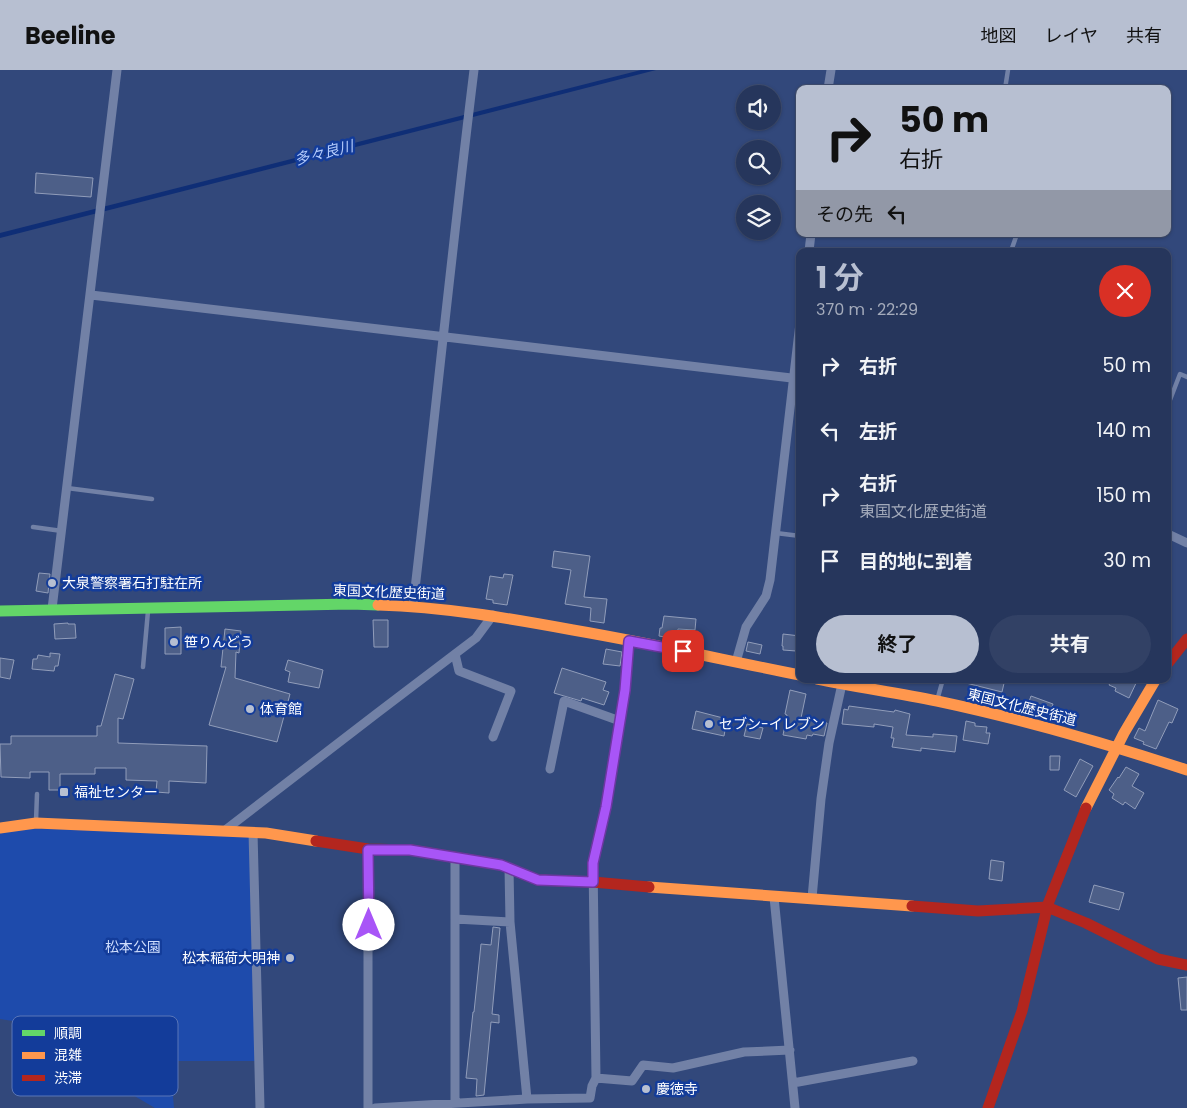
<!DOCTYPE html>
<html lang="ja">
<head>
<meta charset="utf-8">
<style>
	:root { --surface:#26365c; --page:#324165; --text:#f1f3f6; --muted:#a4abbb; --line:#425072; --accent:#b7bfd1 }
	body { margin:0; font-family:Poppins,"Noto Sans JP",sans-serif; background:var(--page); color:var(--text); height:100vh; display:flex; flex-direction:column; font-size:19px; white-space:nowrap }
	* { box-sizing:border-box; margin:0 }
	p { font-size:16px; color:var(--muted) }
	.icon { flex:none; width:28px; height:28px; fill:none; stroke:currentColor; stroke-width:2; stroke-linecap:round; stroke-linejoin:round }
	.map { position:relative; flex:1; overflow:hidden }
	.details { position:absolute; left:796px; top:178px; width:375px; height:435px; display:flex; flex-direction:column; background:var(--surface); border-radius:10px; box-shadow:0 1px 4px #0004,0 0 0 1px var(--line) }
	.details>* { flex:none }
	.top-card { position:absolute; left:796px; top:15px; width:375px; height:152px; border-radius:10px; box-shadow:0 1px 4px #0004,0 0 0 1px var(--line); background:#b7bfd1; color:#111; overflow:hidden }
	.controls { position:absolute; left:736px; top:15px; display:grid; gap:10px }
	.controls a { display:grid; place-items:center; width:45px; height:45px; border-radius:50%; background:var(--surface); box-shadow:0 1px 4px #0004,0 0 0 1px var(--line); font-size:25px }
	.pin { position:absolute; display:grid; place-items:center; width:42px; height:42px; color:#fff; margin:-21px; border-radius:10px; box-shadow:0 2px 8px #0006 }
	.me { position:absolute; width:55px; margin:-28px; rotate:0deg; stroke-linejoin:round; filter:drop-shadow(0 0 4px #0008) }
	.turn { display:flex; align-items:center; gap:18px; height:105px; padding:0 20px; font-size:22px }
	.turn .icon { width:65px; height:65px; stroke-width:2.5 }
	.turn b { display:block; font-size:35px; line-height:42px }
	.then { display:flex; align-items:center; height:48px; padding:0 20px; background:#0003; gap:10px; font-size:19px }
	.round { display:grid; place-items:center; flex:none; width:52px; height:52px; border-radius:26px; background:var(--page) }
	.headline { display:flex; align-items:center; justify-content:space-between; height:85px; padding:0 20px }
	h1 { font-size:30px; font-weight:700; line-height:38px; color:var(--accent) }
	.cta { display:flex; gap:10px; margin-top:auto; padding:10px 20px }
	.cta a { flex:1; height:58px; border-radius:30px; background:var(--accent); color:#111; font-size:20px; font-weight:700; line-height:58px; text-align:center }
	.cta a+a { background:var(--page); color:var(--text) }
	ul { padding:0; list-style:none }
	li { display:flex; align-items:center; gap:15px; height:65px; padding:0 20px }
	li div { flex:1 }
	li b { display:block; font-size:19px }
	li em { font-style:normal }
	header { display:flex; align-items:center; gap:30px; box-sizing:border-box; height:70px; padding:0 25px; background:var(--accent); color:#111 }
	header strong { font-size:24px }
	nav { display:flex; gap:28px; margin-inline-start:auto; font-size:18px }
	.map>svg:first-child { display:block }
	.green { fill:#1e4bac }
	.water { fill:#0f2e76 }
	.building { fill:#4d5f88; stroke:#919dba }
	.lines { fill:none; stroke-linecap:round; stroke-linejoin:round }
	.lane { stroke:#7281a6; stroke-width:4.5 }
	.street { stroke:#7281a6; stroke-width:9 }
	.fast { stroke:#63d668; stroke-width:11 }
	.slow { stroke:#ff974d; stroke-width:11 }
	.jam { stroke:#b3261e; stroke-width:11 }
	.route-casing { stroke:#6d37a1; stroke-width:12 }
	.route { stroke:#a855f7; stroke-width:9 }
	.poi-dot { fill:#b7bfd1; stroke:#133c9a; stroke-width:2 }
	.labels { text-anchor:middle; stroke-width:5; stroke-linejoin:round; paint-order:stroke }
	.poi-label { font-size:14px; fill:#fff; stroke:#133c9a; text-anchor:start }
	.street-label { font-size:14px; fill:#fff; stroke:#133c9a }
	.park-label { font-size:14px; fill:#cfdefd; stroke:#133c9a }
	.water-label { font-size:15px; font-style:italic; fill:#b3cafa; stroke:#133c9a }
	.key { fill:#133c9a; stroke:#5a76b8; stroke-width:1 }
	.key-label { font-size:14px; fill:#fff }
</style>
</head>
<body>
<header>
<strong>Beeline</strong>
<nav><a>地図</a><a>レイヤ</a><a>共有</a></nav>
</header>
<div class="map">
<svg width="1187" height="1038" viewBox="0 0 1187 1038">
	<rect width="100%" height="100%" fill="#32487b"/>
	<path class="green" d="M0 758 250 762 256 991H170L174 1038H155L49 976 38 955 0 949Z"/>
	<path class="water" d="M641 0H656L0 168V163Z"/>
	<path class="building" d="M36 103 93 108 91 127 35 123Z
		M554 481 590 486 584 527 607 529 604 553 590 551 591 538 565 534 571 500 552 497Z
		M39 503 50 504 48 523 36 521Z
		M504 504 513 505 507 535 493 533V530L486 529 490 506 503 508Z
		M664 546 696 549 695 560 678 559 677 566H671V568L659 566 660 558H662Z
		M373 550H388V577H374Z
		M68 553V554H75L76 568 55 569 54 554Z
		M181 557V584H165V558Z
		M225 559 241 561 239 583 236 582 235 608 290 624 277 672 209 655 226 597H221Z
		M783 564 800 566V579H797L796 581 783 580V576H782Z
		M748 572 762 575 760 584 746 581Z
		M606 579 622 582 620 596 603 594Z
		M50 583 60 584 58 596H55L54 601 32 599 33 589H37L38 585 50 587Z
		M0 588 14 590 10 609 0 607Z
		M288 590 323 600 319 618 288 612 290 602 285 600Z
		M562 598 606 612 603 620 609 622 604 635 582 628 581 631 554 623Z
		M115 604 134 609 123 649 118 648V673L207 676 206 713 169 711V723L156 722 157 711 126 710V698H95V704H60V720H49V702H30V708L1 707 0 674H11V666H97V656H101Z
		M962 609H1005L1002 622 962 612Z
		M1112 609H1138L1129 628 1115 621 1116 618 1109 615Z
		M790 620 806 624 801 648 827 653 824 666 813 664 812 666 807 665 806 669 783 665 787 645 785 644Z
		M1031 626 1053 634 1049 647 1026 640Z
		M1158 630 1178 639 1172 653 1169 652 1156 679 1143 674 1144 672 1134 668 1139 658 1145 661Z
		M849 636 894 642 895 640 910 644 906 665 933 667V664L957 666 955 682 921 678V681L892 677 894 668H891L893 657 874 654V657L842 654 844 639 848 640Z
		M696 641 727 649 724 666 692 659Z
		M966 651 975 653V656L987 657 986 663H990L988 674 963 670Z
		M747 654 763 658 760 669 744 666Z
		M1050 686H1060L1059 700H1050Z
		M1080 689 1093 696 1076 727 1064 720Z
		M1126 697 1139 704 1132 716 1144 723 1135 739 1125 732 1123 735 1112 728 1114 724 1109 720 1118 707 1119 708Z
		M991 790 1004 792 1002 811 989 809Z
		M1094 815 1124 823 1119 840 1089 832Z
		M493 857 500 858 492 944 499 945V953L491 952 484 1025 476 1026 477 1009 466 1008 473 942H474L481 874 491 875Z
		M1187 907V940H1181L1178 908Z"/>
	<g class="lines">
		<path class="lane" d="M1005 19 1008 0
			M1011 181 1017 164
			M1168 335 1180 304 1187 307
			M67 418 152 429
			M33 457 62 461
			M776 463 800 466
			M143 597 148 541
			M938 627 943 609
			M36 751 37 724"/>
		<path class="street" d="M828 19 831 0
			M809 181 811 164
			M91 225 800 309
			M1168 464 1187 473
			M413 536C434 357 452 178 474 0
			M52 539 117 0
			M455 584 459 601 511 621 493 667
			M736 592 746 557 766 526 770 510 800 253
			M550 699 564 631 620 651
			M224 761 376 644 476 568 493 545
			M253 762 260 1038
			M509 798 510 852
			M774 827 795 1038
			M812 828 821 729 829 673 842 614
			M455 849 510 852 527 1029
			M596 1008 632 1011 643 995 673 998 744 982 790 980
			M793 1013 913 991
			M455 1033V787
			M368 1038V779
			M375 1038 527 1029 590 1028 592 1016 596 1008 593 793 606 737 625 620 629 571"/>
		<path class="fast" d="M0 541 351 534 378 535"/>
		<path class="slow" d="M378 535C444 537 508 548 573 560 649 573 724 590 800 605
			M817 609C857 617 897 623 937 631 1022 649 1105 673 1187 700
			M1086 738 1124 663 1156 609
			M0 758 36 753 266 763 316 771
			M649 817 912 836"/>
		<path class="jam" d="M1168 593 1187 569
			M316 771 368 779 411 780 501 795 538 810 593 812 649 817
			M912 836 978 841 1047 837 1086 853 1158 889 1187 895
			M988 1038 1022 941 1048 834 1086 738"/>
	</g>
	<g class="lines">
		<defs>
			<path id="route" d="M369 855 368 780H410L501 795 538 810 593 812V793L606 737 625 620 629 571 683 581"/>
		</defs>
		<use href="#route" class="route-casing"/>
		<use href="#route" class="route"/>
	</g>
	<g class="poi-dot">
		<circle cx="52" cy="513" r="5"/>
		<circle cx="174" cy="572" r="5"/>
		<circle cx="250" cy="639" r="5"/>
		<circle cx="709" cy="654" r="5"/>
		<rect x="59" y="717" width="10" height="10" rx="2.5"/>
		<circle cx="290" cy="888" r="5"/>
		<circle cx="646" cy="1019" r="5"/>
	</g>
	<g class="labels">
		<g class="poi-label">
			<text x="62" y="518">大泉警察署石打駐在所</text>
			<text x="184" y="577">笹りんどう</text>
			<text x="260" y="644">体育館</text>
			<text x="719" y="659">セブン-イレブン</text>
			<text x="74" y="727">福祉センター</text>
			<text x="280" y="893" text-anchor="end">松本稲荷大明神</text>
			<text x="656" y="1024">慶徳寺</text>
		</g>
		<g class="street-label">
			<text transform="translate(389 522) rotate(2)" y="5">東国文化歴史街道</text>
			<text transform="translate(1022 637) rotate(14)" y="5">東国文化歴史街道</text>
		</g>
		<g class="park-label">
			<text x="133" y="882">松本公園</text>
		</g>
		<g class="water-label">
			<text transform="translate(324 83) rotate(-14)" y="5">多々良川</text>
		</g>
	</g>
	<rect x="12" y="946" width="166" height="80" rx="8" class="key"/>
	<rect x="22" y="960" width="23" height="6" fill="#63d668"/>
	<rect x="22" y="982" width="23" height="7" fill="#ff974d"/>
	<rect x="22" y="1005" width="23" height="6" fill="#b3261e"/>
	<g class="key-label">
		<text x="54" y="968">順調</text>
		<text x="54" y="990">混雑</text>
		<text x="54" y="1013">渋滞</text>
	</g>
</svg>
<div class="controls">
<a><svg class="icon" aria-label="sound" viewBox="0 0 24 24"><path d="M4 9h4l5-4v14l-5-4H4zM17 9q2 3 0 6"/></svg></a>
<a><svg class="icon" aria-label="search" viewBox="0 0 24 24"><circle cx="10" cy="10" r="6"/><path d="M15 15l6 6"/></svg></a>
<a><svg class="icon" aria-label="layers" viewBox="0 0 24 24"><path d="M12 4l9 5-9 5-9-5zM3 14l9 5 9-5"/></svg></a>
</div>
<div class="pin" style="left:683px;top:581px;background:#d93025"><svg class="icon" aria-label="arrive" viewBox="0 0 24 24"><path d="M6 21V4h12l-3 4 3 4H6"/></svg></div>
<svg class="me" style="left:369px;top:855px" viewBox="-20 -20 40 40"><circle r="19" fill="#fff"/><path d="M0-13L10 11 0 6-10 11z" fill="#a855f7"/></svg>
<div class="top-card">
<div class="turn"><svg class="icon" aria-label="right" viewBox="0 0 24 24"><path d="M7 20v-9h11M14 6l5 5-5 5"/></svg><div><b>50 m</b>右折</div></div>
<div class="then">その先<svg class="icon" aria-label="left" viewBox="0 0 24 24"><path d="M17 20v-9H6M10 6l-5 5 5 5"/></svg></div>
</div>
<section class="details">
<div class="headline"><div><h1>1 分</h1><p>370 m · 22:29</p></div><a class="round" style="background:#d93025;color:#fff"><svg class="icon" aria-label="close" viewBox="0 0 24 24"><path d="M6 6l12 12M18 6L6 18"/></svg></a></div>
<ul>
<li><svg class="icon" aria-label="right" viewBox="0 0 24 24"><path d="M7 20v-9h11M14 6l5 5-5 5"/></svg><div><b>右折</b></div><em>50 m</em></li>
<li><svg class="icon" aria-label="left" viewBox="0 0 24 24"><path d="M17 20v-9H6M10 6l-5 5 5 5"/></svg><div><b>左折</b></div><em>140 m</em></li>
<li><svg class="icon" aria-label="right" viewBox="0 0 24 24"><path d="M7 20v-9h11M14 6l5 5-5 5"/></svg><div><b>右折</b><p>東国文化歴史街道</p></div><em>150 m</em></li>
<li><svg class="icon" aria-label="arrive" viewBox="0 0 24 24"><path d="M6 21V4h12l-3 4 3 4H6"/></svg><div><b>目的地に到着</b></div><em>30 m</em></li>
</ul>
<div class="cta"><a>終了</a><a>共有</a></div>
</section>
</div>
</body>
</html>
